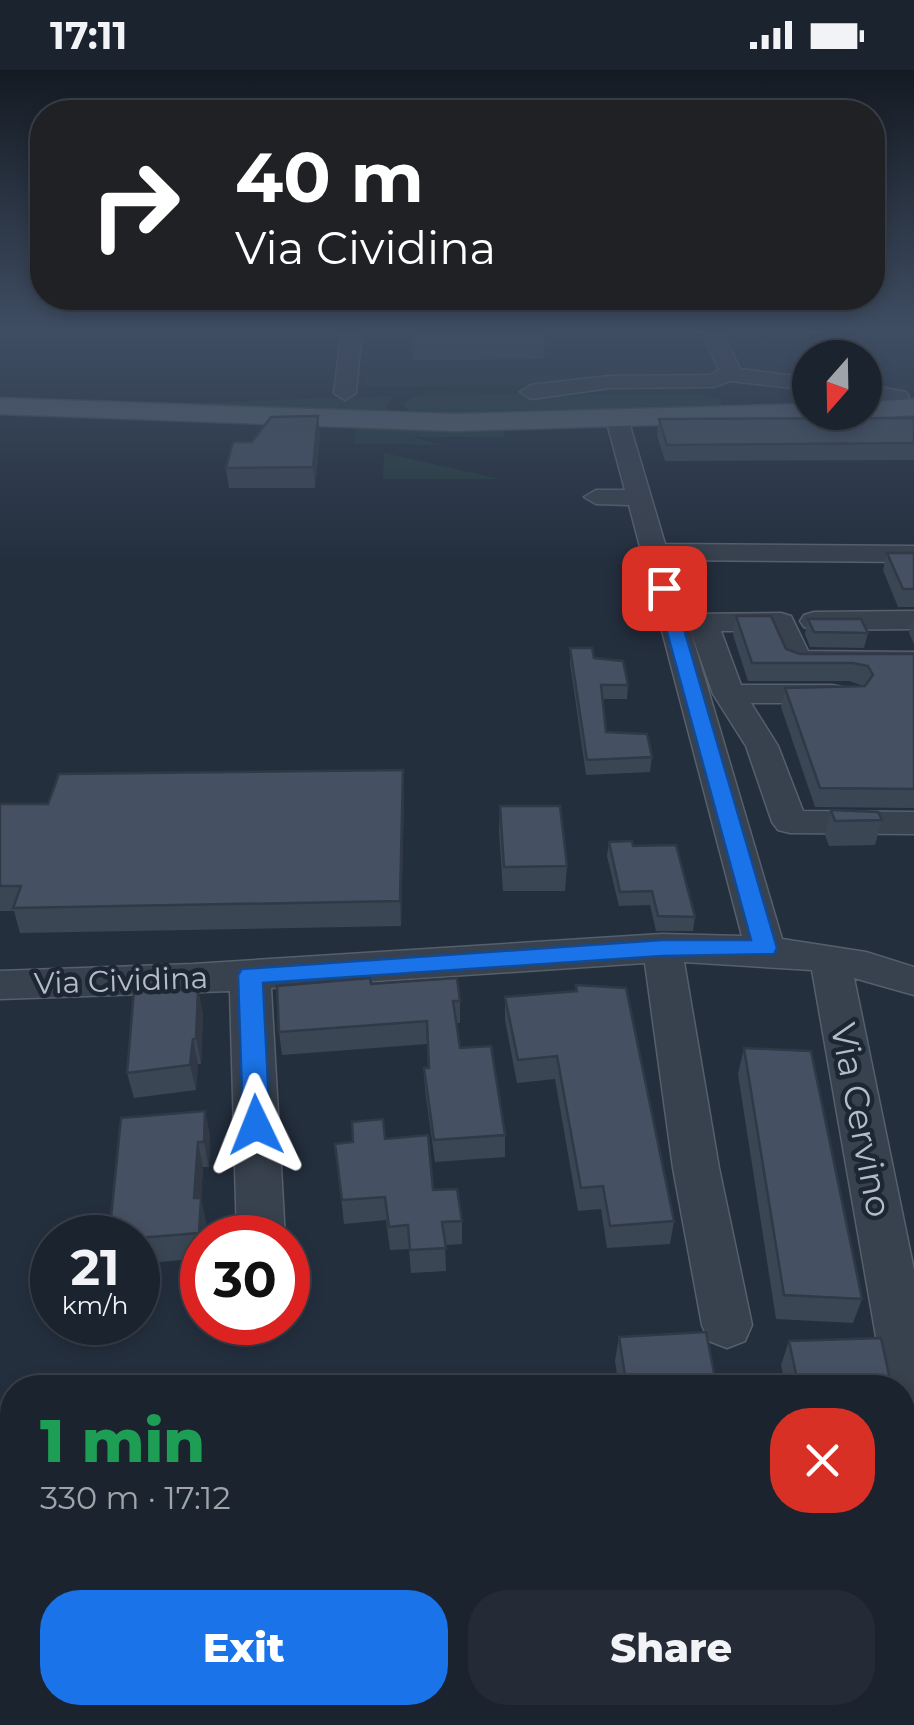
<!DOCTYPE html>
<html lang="en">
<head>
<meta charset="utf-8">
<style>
	:root { --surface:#1b232e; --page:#242b36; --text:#f1f3f6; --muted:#a0a4aa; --line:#39404a; --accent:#1a73e8 }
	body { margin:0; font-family:Montserrat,sans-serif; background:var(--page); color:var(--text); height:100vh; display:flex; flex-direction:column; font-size:38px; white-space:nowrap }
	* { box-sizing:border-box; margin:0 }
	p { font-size:32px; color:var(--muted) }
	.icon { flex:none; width:55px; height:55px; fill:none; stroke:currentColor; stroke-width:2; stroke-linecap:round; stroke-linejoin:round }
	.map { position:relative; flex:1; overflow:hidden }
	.panel { position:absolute; left:0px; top:1305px; width:915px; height:350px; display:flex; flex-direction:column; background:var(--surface); border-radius:40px 40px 0 0; box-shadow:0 5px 15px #0003,0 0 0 2px var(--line) }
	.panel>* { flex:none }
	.banner { position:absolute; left:30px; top:30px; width:855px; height:210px; border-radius:40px; box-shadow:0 5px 15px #0003,0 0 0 2px var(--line); background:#202124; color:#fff; overflow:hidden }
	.needle { width:65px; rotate:200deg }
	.buttons { position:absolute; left:792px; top:270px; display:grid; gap:20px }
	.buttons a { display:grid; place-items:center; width:90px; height:90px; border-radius:50%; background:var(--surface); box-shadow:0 5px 15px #0003,0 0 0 2px var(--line); font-size:50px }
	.speed { position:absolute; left:30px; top:1145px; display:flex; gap:20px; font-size:50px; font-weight:700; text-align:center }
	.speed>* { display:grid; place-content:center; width:130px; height:130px; border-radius:50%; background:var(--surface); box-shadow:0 5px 15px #0003,0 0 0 2px var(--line); line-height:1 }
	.speed small { font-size:25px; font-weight:400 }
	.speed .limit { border:15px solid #d22; background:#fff; color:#111 }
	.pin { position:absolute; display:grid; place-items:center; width:85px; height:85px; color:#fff; margin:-42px; border-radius:20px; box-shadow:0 5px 15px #0006 }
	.me { position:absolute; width:110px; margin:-55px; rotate:358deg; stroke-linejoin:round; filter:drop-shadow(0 0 8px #0008) }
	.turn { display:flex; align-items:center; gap:35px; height:210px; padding:0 40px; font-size:45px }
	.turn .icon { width:130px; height:130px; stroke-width:2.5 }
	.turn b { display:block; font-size:70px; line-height:85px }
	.round { display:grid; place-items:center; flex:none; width:105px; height:105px; border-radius:40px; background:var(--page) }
	.headline { display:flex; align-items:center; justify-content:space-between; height:170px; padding:0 40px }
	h1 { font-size:60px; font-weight:800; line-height:75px; color:#1e9e55 }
	.action { display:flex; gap:20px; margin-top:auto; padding:20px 40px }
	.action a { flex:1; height:115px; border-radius:40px; background:var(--accent); color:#fff; font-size:40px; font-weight:800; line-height:115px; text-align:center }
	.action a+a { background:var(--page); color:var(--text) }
	.status { display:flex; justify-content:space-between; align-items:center; height:70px; padding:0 50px; background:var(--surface); direction:ltr }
	.status svg { height:28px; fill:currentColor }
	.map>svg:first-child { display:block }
	.green { fill:#263c3f }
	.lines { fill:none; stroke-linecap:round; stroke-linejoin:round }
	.minor-casing { stroke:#565f6c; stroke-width:3 }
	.major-casing { stroke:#414a57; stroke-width:3 }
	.minor { fill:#38414e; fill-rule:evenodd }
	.major { fill:#56606e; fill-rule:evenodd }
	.wall { fill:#3b4654 }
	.shaded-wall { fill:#303945 }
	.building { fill:#455162; stroke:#303945; stroke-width:2.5 }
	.route { fill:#1a73e8; stroke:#114b97; stroke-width:2.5 }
	.labels { text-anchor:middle; stroke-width:9; stroke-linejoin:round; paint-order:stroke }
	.street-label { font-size:30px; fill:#b4bcc9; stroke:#1d2633 }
	.near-street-label { font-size:35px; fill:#b4bcc9; stroke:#1d2633 }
</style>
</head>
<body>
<div class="status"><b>17:11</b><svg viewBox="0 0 49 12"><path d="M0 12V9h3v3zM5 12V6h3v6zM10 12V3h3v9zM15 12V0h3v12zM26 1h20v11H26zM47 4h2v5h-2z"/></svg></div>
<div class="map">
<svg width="914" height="1655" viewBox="0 0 914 1655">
	<rect width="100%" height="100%" fill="#242f3e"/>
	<path class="green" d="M607 306 548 315 365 316 366 307Z
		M701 324 719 329 723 336 706 342 428 344 411 342 403 335 412 327 425 325Z
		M393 326 386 337 390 342 159 334Z
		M504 357V367H411L443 375 354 374 355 358Z
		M384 383 500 409H383Z"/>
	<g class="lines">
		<defs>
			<path id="minor" d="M342 258H362L356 323 345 330 334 323Z
				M700 258H720L740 299 810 308V320L730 311 714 317 610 318 531 329 520 322 531 315 610 306 710 305 719 300Z
				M865 314 906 322 909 327 898 334 865 326Z
				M617 342 628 349 665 474 914 476V492L670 490 686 544 781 543 791 546 808 581 914 582V600L797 599 786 596 770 561H721L741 615H832L843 617 848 624 843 631 832 633H751L778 676 803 741 914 742V764L790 763 778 760 772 752 746 676 713 624 691 562 782 869 866 882 914 897V925L854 908 914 1200V1354L902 1350V1318H885L812 900 684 892 719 1098 752 1255 745 1271 727 1278 709 1271 702 1255 673 1098 645 893 271 918 285 1168H237L230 921 0 929V901L193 894 662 864 742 866 629 435 596 434 584 427 596 420H625L606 349Z
				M914 541V559L814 560 804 557 800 551 804 545 814 542Z"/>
			<path id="major" d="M0 328 455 344 810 334V342H828L814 350 455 361 0 344Z
				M914 329V345L865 348 853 342H865V332Z"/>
		</defs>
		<use href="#minor" class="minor-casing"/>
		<use href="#major" class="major-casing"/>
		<use href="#minor" class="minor"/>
		<use href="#major" class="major"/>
	</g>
	<path class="wall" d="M413 258 545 277 544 289 413 290Z
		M914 348V390L665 391 657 365 659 349Z
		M320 366 315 418H229L226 398 252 372Z
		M887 483H914V537H898L883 500Z
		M914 544V574L909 563Z
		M736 546 786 579 800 584H914V738L815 737 781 637 785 618 864 616 849 611H748L733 565Z
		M808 549 868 563 864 578 810 577 805 564Z
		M570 578 594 588 628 615 627 629H602L606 662 652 687 650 702 586 705 570 593Z
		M404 724 401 856 20 863 14 841H0V734Z
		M500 736 567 796 565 821H503L499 761Z
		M831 740 882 750 875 775 829 776 825 765Z
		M609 772 633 776 695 847 693 861H656L650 835 619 836 607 786Z
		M371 914 460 931V953H457L460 978 505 1065V1087L435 1092 425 1020 424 998H428L427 974 282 985 279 962Z
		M576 915 674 1151 670 1174 607 1178 601 1139 578 1141 555 1009 517 1013 505 950V927L575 921Z
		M181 920H198L203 945 201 994H198L196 1020 134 1028 127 1003Z
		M744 978 862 1229 853 1253 776 1249 738 1004Z
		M205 1041 210 1067 209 1097H203L201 1129 206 1153V1168H202V1188L138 1194V1168Z
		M385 1069 462 1151V1174L445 1175 446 1201 411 1203 409 1179 390 1180 386 1150 344 1154 335 1074Z
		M619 1267 717 1318H619L615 1291Z
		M789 1271 891 1314 890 1318H786L781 1295Z
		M902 1359 914 1398V1416L905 1433H902Z
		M902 1462 914 1463V1648L859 1650 857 1642H902Z
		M668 1642H784L787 1655H670Z"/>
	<path class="shaded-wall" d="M318 346 320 366 315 418 313 397Z
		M403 700 404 724 401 856 400 831Z
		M198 920 203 945 201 994 196 968Z
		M193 969 198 994 196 1020 190 995Z
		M205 1041 210 1067 209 1097 204 1072Z
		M198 1072 203 1097 201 1130 206 1153V1168H202V1178L194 1128Z"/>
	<path class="building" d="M413 258H542L545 277H413Z
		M318 346 313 397 226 398 233 372H252L271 347Z
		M914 348V373L667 375 659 349Z
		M887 483H914V519H903Z
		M736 546H771L786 579 800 584H914V719L820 718 785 618 865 616 873 605 868 596 853 593H752Z
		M808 549H861L868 563 814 562Z
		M570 578H592L594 588 623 591 628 615H601L606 662 647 664 652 687 587 690Z
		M403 700 400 831 13 838 21 816H0V734H48L59 704Z
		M500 736H560L567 796 504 797Z
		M831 740 878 742 882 750 835 751Z
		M632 771 633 776 676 775 695 847 658 846 652 821 620 822 609 772Z
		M370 908 371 914 457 908 460 931H453L460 978 491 976 505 1065 434 1070 424 998H429L427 951 279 962 277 916Z
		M576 915 626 918 674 1151 610 1156 603 1116 581 1118 557 986 518 990 505 927 577 921Z
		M180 917V920H198L196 968 193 969 190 995 127 1003 134 921Z
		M744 978 811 981 862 1229 784 1225Z
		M205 1041 204 1072H198L194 1128H201L199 1163 138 1168H109L121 1048Z
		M383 1049 385 1069 428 1065 433 1120 457 1119 462 1151 442 1152 446 1178 410 1180 408 1155 389 1157 385 1127 342 1130 335 1074 353 1072 352 1052Z
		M706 1262 717 1318H627L619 1267Z
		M881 1268 891 1314H883L884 1318H799L789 1271Z
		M902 1359H905L914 1398V1411H902Z
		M913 1461 914 1631 902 1632V1462Z
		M677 1642H784L787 1655H679Z"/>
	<linearGradient id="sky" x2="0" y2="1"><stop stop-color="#141a22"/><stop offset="0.53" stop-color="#3f4d63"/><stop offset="1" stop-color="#3f4d63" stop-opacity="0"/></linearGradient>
	<rect width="914" height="490" fill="url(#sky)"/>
	<path class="route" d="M664 512 672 518 777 878 774 884 662 886 263 913 270 1055 266 1063 256 1066 247 1063 243 1055 238 905 242 899 662 870H751L655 518Z"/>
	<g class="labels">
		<g class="street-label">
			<text transform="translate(121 911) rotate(-2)" y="10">Via Cividina</text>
		</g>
		<g class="near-street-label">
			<text transform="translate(861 1050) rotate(79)" y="12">Via Cervino</text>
		</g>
	</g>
</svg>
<div class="buttons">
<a><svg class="needle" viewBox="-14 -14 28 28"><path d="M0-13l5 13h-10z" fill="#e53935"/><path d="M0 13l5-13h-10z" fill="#a0a4aa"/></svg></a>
</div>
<div class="speed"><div>21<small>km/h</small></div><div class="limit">30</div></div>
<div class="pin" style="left:664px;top:518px;background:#d93025"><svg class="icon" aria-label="arrive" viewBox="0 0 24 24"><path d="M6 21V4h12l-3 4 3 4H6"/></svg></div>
<svg class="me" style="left:256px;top:1055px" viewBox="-20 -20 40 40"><path d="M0-17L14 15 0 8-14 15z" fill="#1a73e8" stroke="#fff" stroke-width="4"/></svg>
<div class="banner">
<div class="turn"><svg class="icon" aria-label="right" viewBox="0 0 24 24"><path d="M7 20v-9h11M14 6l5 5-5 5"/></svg><div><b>40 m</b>Via Cividina</div></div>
</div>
<section class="panel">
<div class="headline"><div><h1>1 min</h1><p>330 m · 17:12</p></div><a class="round" style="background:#d93025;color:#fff"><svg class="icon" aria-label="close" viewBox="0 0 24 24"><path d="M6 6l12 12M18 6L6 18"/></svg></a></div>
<div class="action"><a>Exit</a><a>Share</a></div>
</section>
</div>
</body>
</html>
